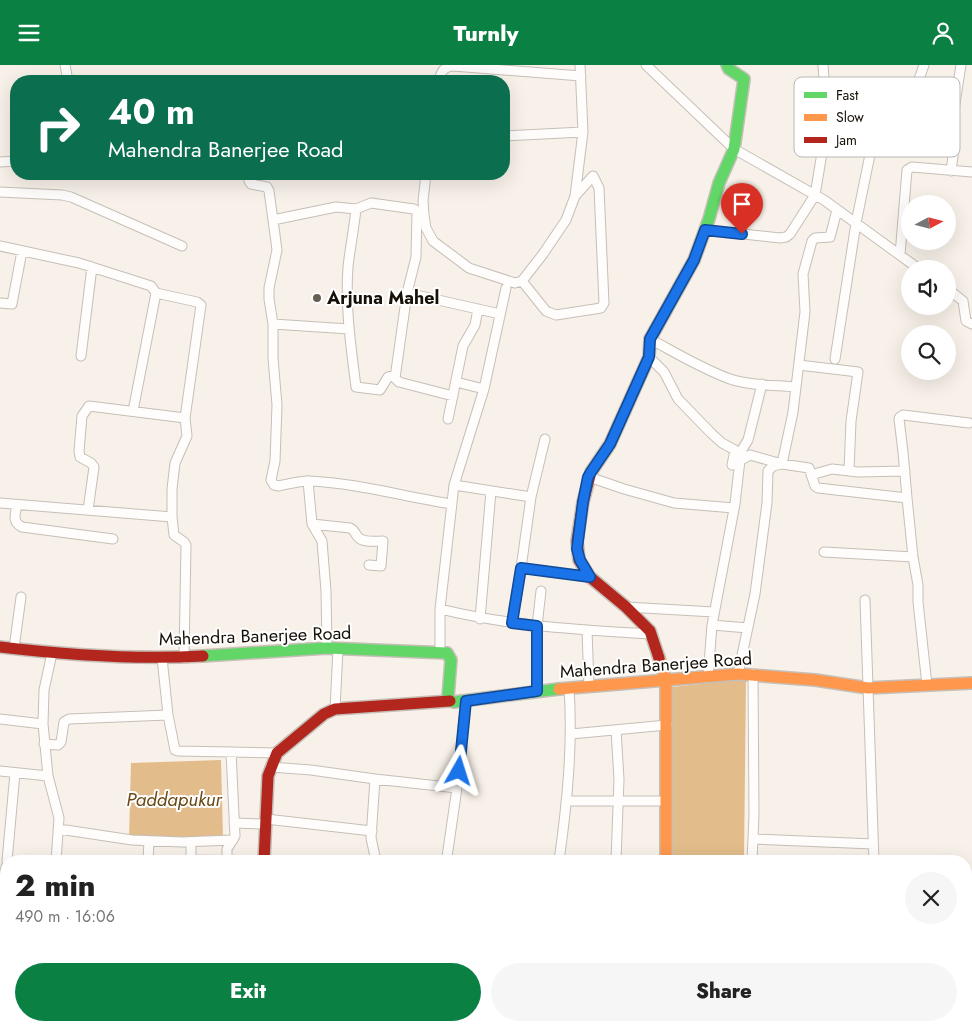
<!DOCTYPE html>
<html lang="en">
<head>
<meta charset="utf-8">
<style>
	:root { --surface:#fff; --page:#f6f6f6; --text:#222; --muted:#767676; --accent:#0b8043 }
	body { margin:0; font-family:Jost,sans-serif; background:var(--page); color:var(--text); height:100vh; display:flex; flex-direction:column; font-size:19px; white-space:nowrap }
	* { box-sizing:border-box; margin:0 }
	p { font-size:16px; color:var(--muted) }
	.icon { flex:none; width:28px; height:28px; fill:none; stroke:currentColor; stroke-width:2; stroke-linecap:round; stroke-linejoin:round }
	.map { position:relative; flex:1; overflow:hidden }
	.sheet { position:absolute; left:0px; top:790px; width:972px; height:176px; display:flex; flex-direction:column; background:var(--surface); border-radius:20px 20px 0 0; box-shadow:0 5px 20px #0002 }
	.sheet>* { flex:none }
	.hud { position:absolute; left:10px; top:10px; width:500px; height:105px; border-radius:20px; box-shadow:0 5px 20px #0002; background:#0b6e4f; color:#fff; overflow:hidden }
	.needle { width:32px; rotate:83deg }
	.controls { position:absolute; left:901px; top:130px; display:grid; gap:10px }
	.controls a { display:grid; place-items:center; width:55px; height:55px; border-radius:50%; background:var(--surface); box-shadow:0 5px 20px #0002; font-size:25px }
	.pin { position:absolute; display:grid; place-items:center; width:42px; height:42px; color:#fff; margin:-51px -21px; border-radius:50% 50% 50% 0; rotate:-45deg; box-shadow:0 0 5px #0007 }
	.pin .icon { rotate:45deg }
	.me { position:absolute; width:55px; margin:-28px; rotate:6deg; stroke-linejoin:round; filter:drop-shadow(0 0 4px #0008) }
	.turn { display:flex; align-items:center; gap:18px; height:105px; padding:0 15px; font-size:22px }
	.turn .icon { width:65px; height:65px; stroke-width:2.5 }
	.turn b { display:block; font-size:35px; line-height:42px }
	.round { display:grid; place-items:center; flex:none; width:52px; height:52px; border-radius:26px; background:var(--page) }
	.headline { display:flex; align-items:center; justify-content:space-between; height:85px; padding:0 15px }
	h1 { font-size:30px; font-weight:800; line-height:38px }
	.button { display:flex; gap:10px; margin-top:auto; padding:10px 15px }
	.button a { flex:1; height:58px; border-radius:30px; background:var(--accent); color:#fff; font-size:20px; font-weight:800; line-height:58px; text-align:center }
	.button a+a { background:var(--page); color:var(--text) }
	header { display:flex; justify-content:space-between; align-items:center; height:65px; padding:0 15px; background:var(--accent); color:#fff; font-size:22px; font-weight:800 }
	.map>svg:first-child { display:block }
	.water { fill:#e2bc8a }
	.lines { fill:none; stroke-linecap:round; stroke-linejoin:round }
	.street-casing { stroke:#c6bfb7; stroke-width:11 }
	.fast-casing { stroke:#c6bfb7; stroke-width:14 }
	.slow-casing { stroke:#c6bfb7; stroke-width:14 }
	.jam-casing { stroke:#c6bfb7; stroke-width:14 }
	.street { stroke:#fefdfc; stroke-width:9 }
	.fast { stroke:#63d668; stroke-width:11 }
	.slow { stroke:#ff974d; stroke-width:11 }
	.jam { stroke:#b3261e; stroke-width:11 }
	.route-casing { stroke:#114b97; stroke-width:12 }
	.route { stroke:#1a73e8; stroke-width:9 }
	.poi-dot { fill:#665f56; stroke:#fff; stroke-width:2 }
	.labels { text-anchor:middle; stroke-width:4; stroke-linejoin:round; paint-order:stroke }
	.poi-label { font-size:18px; font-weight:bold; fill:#171007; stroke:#fff; text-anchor:start }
	.street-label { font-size:18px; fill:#171007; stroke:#fff }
	.water-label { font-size:19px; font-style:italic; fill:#6a4814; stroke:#fff }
	.key { fill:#fff; stroke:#b9b7b5; stroke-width:1 }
	.key-label { font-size:14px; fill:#171007 }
</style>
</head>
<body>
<header><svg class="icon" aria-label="menu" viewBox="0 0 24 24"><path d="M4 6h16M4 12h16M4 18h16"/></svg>Turnly<svg class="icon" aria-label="person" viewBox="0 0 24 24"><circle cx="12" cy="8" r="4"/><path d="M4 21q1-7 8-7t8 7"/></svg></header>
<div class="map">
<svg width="972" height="966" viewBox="0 0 972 966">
	<rect width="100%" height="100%" fill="#f8f1e9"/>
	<path class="water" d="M746 614 744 796H673L672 622Z
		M221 695 223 772 129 773 131 698Z
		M675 961H746V966H675Z"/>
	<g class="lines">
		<defs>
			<path id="street" d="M65 0 68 16
				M646 0 734 84 824 135 919 204
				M439 16C441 7 443 2 453 1L581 11
				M504 71 583 67
				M0 97 16 96
				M951 106 954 84 950 71 961 0
				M250 109 249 116 251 119 267 122 269 126 273 155
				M426 109 423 136 424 150 426 163 433 176 469 203 515 218 522 216 543 189 566 155 575 131 583 67 580 0
				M0 127 62 130 71 132 182 181
				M356 144C354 164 350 183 348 202 345 242 351 282 356 322L380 325 388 312 395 310
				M705 165 780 173 786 172 790 169 815 130 823 82 820 64 825 28 823 0
				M0 181 79 198 151 221 156 228 197 237 201 240 185 353 187 371 175 398 172 424V452L174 470 184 477 186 480 184 593
				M900 190 907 105 912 102 972 107
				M522 216 546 246 556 250 601 243 604 238 599 123 593 111 575 131
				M948 224 963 236 966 256 972 259
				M407 228 395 313 399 317 453 331
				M0 238 12 239 22 186
				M273 259 349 264
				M650 274C676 288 702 304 730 314 751 321 775 320 796 322
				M81 291 92 202
				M649 292 664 307 678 334 712 369 722 378 735 385 732 400 750 390 782 399 809 403 815 421 818 423 907 433 913 492 918 520V537L927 620
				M835 294 856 158 872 80H896L924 0
				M799 300 858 307 851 356 849 406
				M456 317 484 324
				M133 346 156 228
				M448 354 463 281 475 260 478 244
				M545 374 531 432 521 503 590 512
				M735 396 748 375 762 319
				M811 410 832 404 858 407 905 406
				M589 412 624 424 674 438 734 443
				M308 416 312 459 322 476 326 526 327 583
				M454 420 531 432
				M907 433 903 387 899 354 900 352 903 350 969 358
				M0 438 172 452
				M452 439C405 432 358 418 309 416 299 416 288 419 279 421L274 420 271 415 275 396 277 340 273 293V259L269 234V223L277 185 273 155 336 142 356 144 371 138 414 144 417 146 416 192 407 228 500 249
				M17 440C15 450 12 457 22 462L113 474
				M88 445 94 402 91 398 80 392 79 386 82 351 89 341 185 353
				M312 459 350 463C356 466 354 468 358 472 363 478 375 476 383 476L381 501 369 500
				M824 487 913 492
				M865 535 874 796
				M626 542 714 547
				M440 544C510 561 580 565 651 569
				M480 554 491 426
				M512 558 521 503
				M712 560 748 563
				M587 565 589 621
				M14 583 21 532
				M52 588 44 625 43 659 48 711 59 753 56 796
				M440 588V544L454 420 484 324 506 223
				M162 593 168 650 175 685 178 686 277 688
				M738 609 755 529 767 438 768 406 773 401 782 399 793 347 805 247 803 209 812 176 815 173 830 172 837 145
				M708 612 712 560 735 439 740 395 738 396
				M537 626V561L541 526
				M335 644 338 584
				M0 654 43 659
				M616 665 619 714 616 796
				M571 669 667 660
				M44 679 58 680 61 677 64 657 69 654 168 650
				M270 702 311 705 375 714 371 773 376 796
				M0 706 48 711
				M375 714 457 723
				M566 736H666
				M266 754 372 766
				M234 758 265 759
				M59 764 132 775 182 777 233 775
				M753 774 873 779
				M447 792 457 723 466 636
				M191 795 260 796
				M7 796 15 708
				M148 796 149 776
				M191 796V777
				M227 796V784L235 771 231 687
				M559 796C567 739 573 681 569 623
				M752 796 754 750 753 609
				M966 851H972
				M0 852 6 802
				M668 960V966
				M755 960V966
				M886 960V966
				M91 966V960
				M140 966 141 960
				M182 966 183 960
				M220 966V960
				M305 966 306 960
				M334 966V960
				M512 966 515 960
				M568 966V960"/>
			<path id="fast" d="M664 249 694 195 709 154 719 118 734 84 744 14 729 4 727 0
				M203 591 327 583 447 588 451 595 448 632 450 636 454 637 559 624
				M258 960V966"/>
			<path id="slow" d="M659 593 666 615V796
				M559 624 738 609 815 615 868 623 972 618"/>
			<path id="jam" d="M0 582C67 590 135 595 203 591
				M659 593 650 566 626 542 590 512 579 495 577 476 583 437 591 407 610 379 649 292 650 274 664 249
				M264 796 268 711 277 688 324 649 335 644 450 636"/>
		</defs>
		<use href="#street" class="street-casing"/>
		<use href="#fast" class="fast-casing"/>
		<use href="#slow" class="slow-casing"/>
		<use href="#jam" class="jam-casing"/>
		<use href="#street" class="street"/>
		<use href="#fast" class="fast"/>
		<use href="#slow" class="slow"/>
		<use href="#jam" class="jam"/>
	</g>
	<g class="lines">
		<defs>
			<path id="route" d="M459 706 466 636 537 626V561L512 558 521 503 590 512 580 495 577 484 583 437 588 412 591 407 610 379 649 292 650 274 694 195 705 165 742 169"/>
		</defs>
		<use href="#route" class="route-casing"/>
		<use href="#route" class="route"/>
	</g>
	<circle class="poi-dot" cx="317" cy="233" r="5"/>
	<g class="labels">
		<g class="poi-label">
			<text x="327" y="239">Arjuna Mahel</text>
		</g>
		<g class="street-label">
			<text transform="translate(255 571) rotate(-2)" y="6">Mahendra Banerjee Road</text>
			<text transform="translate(656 600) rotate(-4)" y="6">Mahendra Banerjee Road</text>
		</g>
		<g class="water-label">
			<text x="174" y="741">Paddapukur</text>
		</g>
	</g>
	<rect x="794" y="12" width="166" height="80" rx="8" class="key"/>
	<rect x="804" y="27" width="23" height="6" fill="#63d668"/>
	<rect x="804" y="49" width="23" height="7" fill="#ff974d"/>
	<rect x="804" y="72" width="23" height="6" fill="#b3261e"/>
	<g class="key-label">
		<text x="836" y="35">Fast</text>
		<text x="836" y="57">Slow</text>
		<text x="836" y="80">Jam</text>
	</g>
</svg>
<div class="controls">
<a><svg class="needle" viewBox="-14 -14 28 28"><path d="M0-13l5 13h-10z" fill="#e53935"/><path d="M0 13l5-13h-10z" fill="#767676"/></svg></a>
<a><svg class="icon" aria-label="sound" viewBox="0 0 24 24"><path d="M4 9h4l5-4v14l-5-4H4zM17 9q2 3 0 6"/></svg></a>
<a><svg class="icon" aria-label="search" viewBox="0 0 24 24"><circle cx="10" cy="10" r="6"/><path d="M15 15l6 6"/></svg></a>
</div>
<div class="pin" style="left:742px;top:169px;background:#d93025"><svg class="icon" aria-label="arrive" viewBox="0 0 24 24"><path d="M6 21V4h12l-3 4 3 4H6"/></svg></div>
<svg class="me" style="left:459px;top:706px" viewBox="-20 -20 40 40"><path d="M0-17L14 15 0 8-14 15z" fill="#1a73e8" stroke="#fff" stroke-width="4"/></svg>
<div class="hud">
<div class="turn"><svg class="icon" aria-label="right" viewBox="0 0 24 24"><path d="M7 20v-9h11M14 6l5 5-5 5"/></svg><div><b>40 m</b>Mahendra Banerjee Road</div></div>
</div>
<section class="sheet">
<div class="headline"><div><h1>2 min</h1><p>490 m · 16:06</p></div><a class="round"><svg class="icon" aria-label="close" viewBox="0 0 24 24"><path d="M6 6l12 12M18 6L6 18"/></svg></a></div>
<div class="button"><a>Exit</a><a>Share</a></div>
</section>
</div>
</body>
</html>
